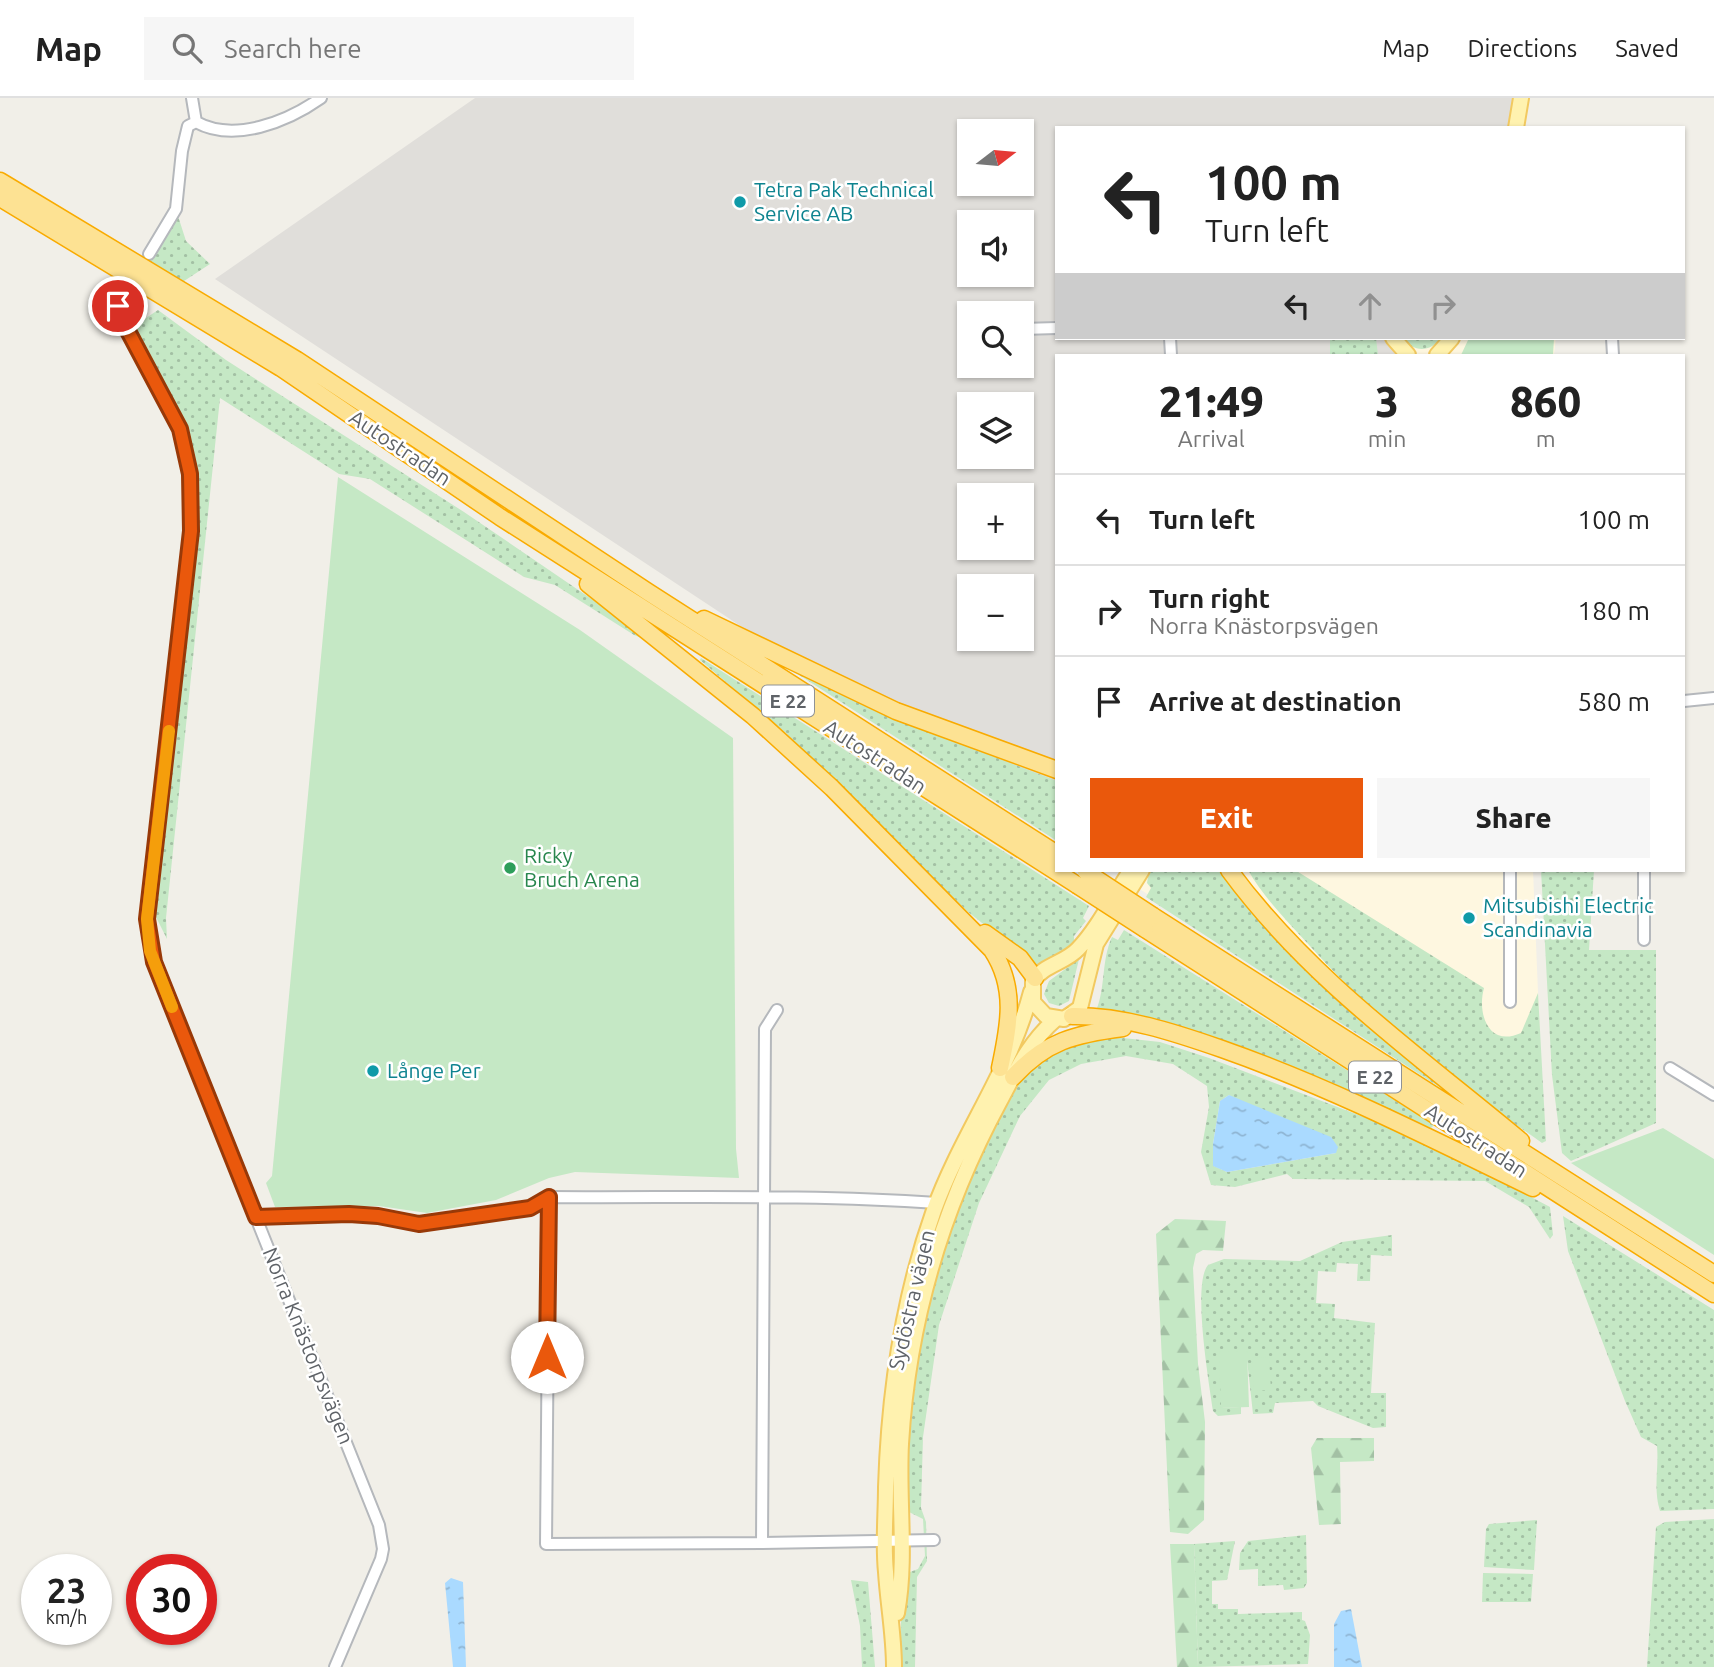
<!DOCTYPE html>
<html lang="en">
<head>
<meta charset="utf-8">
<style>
	:root { --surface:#fff; --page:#f6f6f6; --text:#222; --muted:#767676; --line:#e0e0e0; --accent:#ea580c }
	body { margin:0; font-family:Ubuntu,sans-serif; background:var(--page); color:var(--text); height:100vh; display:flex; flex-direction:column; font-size:26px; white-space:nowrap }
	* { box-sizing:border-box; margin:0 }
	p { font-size:23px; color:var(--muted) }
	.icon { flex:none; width:38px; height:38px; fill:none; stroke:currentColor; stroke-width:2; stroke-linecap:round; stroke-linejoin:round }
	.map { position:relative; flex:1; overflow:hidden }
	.details { position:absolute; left:1055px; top:256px; width:630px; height:518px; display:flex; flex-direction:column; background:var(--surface); border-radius:0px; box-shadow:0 2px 5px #0004 }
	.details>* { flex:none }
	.top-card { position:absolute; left:1055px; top:28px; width:630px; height:214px; border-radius:0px; box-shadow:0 2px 5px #0004; background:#fff; color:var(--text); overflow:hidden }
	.needle { width:46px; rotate:74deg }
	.buttons { position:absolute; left:957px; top:21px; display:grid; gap:14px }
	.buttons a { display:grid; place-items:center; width:77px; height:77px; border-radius:0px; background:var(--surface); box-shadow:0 2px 5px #0004; font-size:35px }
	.speed { position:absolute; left:21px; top:1456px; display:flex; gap:14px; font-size:35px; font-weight:700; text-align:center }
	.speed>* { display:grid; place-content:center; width:91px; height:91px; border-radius:50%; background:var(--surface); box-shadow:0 2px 5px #0004; line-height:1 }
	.speed small { font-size:18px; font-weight:400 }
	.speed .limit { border:10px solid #d22; background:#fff; color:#111 }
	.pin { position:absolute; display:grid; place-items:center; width:60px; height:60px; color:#fff; margin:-30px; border:4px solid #fff; border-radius:50%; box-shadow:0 2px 7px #0007 }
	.me { position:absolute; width:77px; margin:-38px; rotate:0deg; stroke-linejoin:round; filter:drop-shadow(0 0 5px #0008) }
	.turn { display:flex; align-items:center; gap:24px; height:147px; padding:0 35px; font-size:32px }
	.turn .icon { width:91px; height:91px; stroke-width:2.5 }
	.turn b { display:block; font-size:49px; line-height:60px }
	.lanes { display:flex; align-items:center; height:66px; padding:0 35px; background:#0003; justify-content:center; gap:35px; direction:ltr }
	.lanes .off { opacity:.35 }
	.eta { display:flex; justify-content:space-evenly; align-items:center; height:119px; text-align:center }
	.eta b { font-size:42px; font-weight:800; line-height:49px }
	.button { display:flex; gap:14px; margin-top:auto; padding:14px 35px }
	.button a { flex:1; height:80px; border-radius:0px; background:var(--accent); color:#fff; font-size:28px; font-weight:800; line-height:80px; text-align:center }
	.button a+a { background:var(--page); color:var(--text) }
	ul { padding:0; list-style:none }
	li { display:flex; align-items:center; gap:21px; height:91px; padding:0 35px; border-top:2px solid var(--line) }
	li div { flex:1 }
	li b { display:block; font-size:26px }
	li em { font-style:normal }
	header { display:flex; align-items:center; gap:42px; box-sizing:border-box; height:98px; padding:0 35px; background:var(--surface); border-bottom:2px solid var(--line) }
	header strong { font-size:33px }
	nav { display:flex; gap:38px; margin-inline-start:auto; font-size:24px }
	.search { width:490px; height:63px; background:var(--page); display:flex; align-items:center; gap:18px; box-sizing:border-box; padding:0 24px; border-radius:0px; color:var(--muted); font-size:26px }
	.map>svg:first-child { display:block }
	.commercial { fill:#fef7e0 }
	.industrial { fill:#e0deda; fill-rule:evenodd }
	.grass { fill:url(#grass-dots); fill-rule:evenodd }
	.forest { fill:url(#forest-firs) }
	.green { fill:#c5e8c5 }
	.water { fill:url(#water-ripples) }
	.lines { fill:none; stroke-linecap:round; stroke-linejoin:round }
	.minor-casing { stroke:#b5b8bc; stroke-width:14 }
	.major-casing { stroke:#f2c960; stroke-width:18 }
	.highway-casing { stroke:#f9ab00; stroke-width:19 }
	.minor { stroke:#fff; stroke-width:10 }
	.major { stroke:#fff2af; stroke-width:14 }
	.highway { stroke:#fde293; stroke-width:16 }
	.highway-bridge-casing { stroke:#f9ab00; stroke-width:19; stroke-linecap:butt }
	.highway-bridge { stroke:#fde293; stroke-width:16 }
	.route-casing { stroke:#983908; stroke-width:18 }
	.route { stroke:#ea580c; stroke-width:12 }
	.slow { stroke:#f59e0b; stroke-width:12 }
	.culture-dot { fill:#0f9aa8; stroke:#fff; stroke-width:2.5 }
	.leisure-dot { fill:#2e9e5b; stroke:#fff; stroke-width:2.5 }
	.labels { text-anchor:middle; stroke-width:5; stroke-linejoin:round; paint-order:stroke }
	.shield { fill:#fff; stroke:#8f9295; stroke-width:2 }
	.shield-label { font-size:19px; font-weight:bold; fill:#5f6368 }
	.culture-label { font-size:21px; fill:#0d838f; stroke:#fff; text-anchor:start }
	.street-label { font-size:21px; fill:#5f6368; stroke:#fff }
	.leisure-label { font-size:21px; fill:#27864d; stroke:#fff; text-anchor:start }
</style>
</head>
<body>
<header>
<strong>Map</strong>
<div class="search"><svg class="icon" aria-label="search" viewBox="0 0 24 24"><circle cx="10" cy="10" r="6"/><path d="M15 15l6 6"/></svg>Search here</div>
<nav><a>Map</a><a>Directions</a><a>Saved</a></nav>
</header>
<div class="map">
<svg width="1714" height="1569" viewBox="0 0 1714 1569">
	<defs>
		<pattern id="grass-dots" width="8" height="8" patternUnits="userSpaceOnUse" patternTransform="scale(1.75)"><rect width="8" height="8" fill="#c5e8c5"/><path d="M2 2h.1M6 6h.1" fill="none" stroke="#a3c0a4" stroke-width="1.8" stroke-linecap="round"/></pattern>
		<pattern id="forest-firs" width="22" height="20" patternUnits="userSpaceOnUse" patternTransform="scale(1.75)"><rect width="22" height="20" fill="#c5e8c5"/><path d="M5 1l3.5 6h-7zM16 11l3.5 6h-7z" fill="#a3c0a4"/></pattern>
		<pattern id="water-ripples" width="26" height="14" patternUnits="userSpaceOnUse" patternTransform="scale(1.75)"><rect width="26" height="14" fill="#aadaff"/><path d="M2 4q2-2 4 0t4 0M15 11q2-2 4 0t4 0" fill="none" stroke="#8eb4d2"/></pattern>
	</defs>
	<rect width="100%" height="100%" fill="#f1efe8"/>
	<path class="commercial" d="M1418 240H1556L1554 257H1409Z
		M1135 772H1533L1544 1041 1128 784Z"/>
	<path class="industrial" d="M475 0H1513L1509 30H1057V240H1418L1409 257H1057V737L215 181ZM970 33H1022V86H970ZM970 124H1022V177H970ZM970 215H1022V268H970ZM970 306H1022V359H970ZM970 397H1022V450H970ZM970 488H1022V541H970Z"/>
	<path class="grass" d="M178 118 186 143 210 166 181 185 149 164Z
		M158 212 226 262 464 414 659 547 634 537 555 487 524 479 370 381 339 376 220 300 166 820 167 841 152 811 196 418 178 318 131 230Z
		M1330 240H1376L1378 257H1330Z
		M1402 240H1441C1430 255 1413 254 1402 240Z
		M701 560 1089 808 1083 820 1086 823 1074 838V847L1037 869 967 813 786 635 700 562Z
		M782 566 904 624 1057 683V743Z
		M1149 772H1221L1280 842 1449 992 1447 994 1146 799 1151 790 1147 785Z
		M1248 772H1295L1484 890C1477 915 1488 950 1521 935L1538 895 1546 1043 1542 1045C1459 987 1377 923 1309 847 1287 823 1264 800 1248 772Z
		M1541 772H1594L1589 852H1656V1025L1571 1063 1562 1055 1552 977Z
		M1124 832 1434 1027 1431 1030 1308 977 1096 913C1106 889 1101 863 1112 839L1118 842Z
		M1079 861 1069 903 1059 908 1049 905 1044 896 1049 883Z
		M1114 939 1160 944 1209 960 1424 1042 1550 1109 1553 1137 1550 1141 1529 1109 1485 1083 1293 1081 1287 1076 1235 1089 1211 1087 1201 1054 1209 1009 1207 988 1173 966 1126 958 1081 966 1049 982 1020 1018 979 1105 939 1227 923 1339 921 1410 926 1424 927 1463 917 1479 915 1569H900L902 1477 918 1471 925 1458 923 1421 907 1413C904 1390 906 1367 908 1344 913 1234 944 1125 994 1028 1006 1006 1017 978 1038 962 1058 947 1090 943 1114 939ZM1229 997 1238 1003 1336 1055 1227 1074 1214 1068 1213 1046 1220 1003Z
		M1563 1118 1714 1212V1411L1660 1413C1653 1391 1659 1371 1657 1348L1641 1339 1625 1303 1568 1153Z
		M1392 1137V1158L1371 1157 1370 1183H1357L1358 1166 1337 1165 1336 1174 1318 1173 1316 1205 1335 1206 1334 1220 1375 1225 1371 1295H1386V1329L1373 1330 1318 1308 1313 1303 1275 1305 1273 1315 1253 1316 1246 1253 1222 1310 1241 1309V1316L1218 1318 1213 1313C1209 1285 1192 1186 1208 1167L1224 1161 1300 1163 1342 1144Z
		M1714 1421V1569H1647L1656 1429 1665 1424Z
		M1537 1422 1534 1472 1484 1469 1486 1431 1489 1426Z
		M1306 1437 1307 1485 1304 1490 1284 1492 1283 1487 1258 1488V1471L1239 1472 1240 1455 1248 1443Z
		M1235 1443 1227 1482 1212 1483V1506H1218V1511H1238V1516L1302 1514V1522L1305 1523 1310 1537 1308 1566 1198 1569 1194 1446Z
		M1483 1475 1533 1476 1531 1504H1482Z
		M851 1482 868 1484 875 1569H862L860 1528Z"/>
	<path class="forest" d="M1175 1121 1226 1123 1223 1153 1203 1152 1196 1156 1193 1170 1198 1266 1205 1324 1204 1422 1188 1436 1170 1434 1156 1136Z
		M1317 1340H1374V1363L1340 1364 1341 1426 1319 1427 1311 1350Z
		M1170 1446H1194L1198 1569H1177Z"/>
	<path class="green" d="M1469 240H1554L1553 257H1461Z
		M338 379 580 532 733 640 736 1051 739 1080 575 1074 549 1080 496 1102 427 1115 379 1108 275 1109 266 1085 272 1078Z
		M1663 1030 1714 1061V1157L1571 1065Z
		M1247 1253 1249 1309 1221 1310 1219 1254Z
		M1269 1259 1271 1292 1254 1293 1252 1260Z"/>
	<path class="water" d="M1229 997 1331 1039 1338 1049 1336 1055 1227 1074 1213 1068V1046L1220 1003Z
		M451 1480 463 1484 466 1569H453L445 1485Z
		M1351 1511 1362 1569H1334V1526L1341 1513Z"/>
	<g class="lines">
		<defs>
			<path id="minor" d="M192 0 196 24
				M196 24C234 45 287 24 321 0
				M149 156 176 111 182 53 188 28 196 24
				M120 197V218L180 332 190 376 192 433 147 821 154 865 379 1427 383 1451 381 1461 335 1569
				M1022 231 1057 230
				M1170 240 1171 257
				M1612 240 1613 257
				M1684 603 1714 600
				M1510 772V904
				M1644 842V772
				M777 912 765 931 762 1445 546 1446 549 1099C678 1100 808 1096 937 1105
				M1670 970 1714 997
				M256 1119 349 1116 378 1118 419 1126 530 1110 549 1099
				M762 1445 934 1442"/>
			<path id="major" d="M1516 30 1521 0
				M1393 240 1408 257
				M1437 257 1452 240
				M1131 772C1114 797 1099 829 1078 851 1065 865 1043 867 1033 883V904L1046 918 1064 921 1080 910 1096 846 1142 772
				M897 1515C907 1461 898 1402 901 1346 908 1225 942 1110 1000 1003 1016 973 1029 944 1056 921
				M894 1569C894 1537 888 1506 886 1474 883 1446 886 1417 886 1389 889 1294 902 1202 934 1112 961 1037 1011 971 1031 894"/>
			<path id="highway" d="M0 83 297 262 648 494 1057 756
				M0 100 281 270 500 419 1077 787
				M588 486 753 618 832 690 992 852C1017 890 1009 928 1000 970
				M704 521 896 613 1057 672
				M1229 772C1309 881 1419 958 1521 1043
				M1153 818 1714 1176
				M1145 831 1714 1196
				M985 835 1020 860 1035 880
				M1072 918C1122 917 1176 935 1222 951 1330 989 1430 1040 1533 1090
				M1013 979C1046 943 1075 936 1123 930"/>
		</defs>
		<use href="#minor" class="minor-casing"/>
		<use href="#major" class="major-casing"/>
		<use href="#highway" class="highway-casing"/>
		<use href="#minor" class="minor"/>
		<use href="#major" class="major"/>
		<use href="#highway" class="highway"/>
		<defs>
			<path id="highway-bridge" d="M1086 774 1153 818
				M1077 787 1145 831"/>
		</defs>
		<use href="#highway-bridge" class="highway-bridge-casing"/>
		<use href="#highway-bridge" class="highway-bridge"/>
	</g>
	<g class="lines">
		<defs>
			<path id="route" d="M118 208 120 218 180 331 190 376 191 433 147 821 154 864 256 1119 349 1116 378 1118 419 1126 530 1110 549 1099 547 1259"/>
		</defs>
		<use href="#route" class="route-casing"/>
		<use href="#route" class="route"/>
		<path class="slow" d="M169 633 147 821 150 853 172 909"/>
	</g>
	<g class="culture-dot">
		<circle cx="740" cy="104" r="7"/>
		<circle cx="1469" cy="820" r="7"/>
		<circle cx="373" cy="973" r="7"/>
	</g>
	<circle class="leisure-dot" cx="510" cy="770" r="7"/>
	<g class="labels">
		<g class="shield">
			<rect x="762" y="587.5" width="52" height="31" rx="5"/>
			<rect x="1349" y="963.5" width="52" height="31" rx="5"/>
		</g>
		<g class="shield-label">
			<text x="788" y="610">E 22</text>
			<text x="1375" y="986">E 22</text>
		</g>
		<g class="culture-label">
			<text x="754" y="99">Tetra Pak Technical<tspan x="754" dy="24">Service AB</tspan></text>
			<text x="1483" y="815">Mitsubishi Electric<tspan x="1483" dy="24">Scandinavia</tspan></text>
			<text x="387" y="980">Långe Per</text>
		</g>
		<g class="street-label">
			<text transform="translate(400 350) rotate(34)" y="7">Autostradan</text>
			<text transform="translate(875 659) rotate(33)" y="7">Autostradan</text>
			<text transform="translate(1476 1043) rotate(33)" y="7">Autostradan</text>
			<text transform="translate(912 1202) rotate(-77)" y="7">Sydöstra vägen</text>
			<text transform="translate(308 1248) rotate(68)" y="7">Norra Knästorpsvägen</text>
		</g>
		<g class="leisure-label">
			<text x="524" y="765">Ricky<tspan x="524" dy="24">Bruch Arena</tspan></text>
		</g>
	</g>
</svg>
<div class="buttons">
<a><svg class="needle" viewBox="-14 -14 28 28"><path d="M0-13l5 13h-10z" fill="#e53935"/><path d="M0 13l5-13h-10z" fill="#767676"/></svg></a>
<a><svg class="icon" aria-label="sound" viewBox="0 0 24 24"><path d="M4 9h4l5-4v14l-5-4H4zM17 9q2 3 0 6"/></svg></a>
<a><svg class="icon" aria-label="search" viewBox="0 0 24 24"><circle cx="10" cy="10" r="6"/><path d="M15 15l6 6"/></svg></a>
<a><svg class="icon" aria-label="layers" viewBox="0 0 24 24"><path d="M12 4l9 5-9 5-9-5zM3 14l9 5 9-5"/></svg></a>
<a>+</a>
<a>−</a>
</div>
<div class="speed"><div>23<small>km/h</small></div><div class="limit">30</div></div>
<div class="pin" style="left:118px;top:208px;background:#d93025"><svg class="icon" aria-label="arrive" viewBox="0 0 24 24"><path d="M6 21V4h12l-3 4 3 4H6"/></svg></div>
<svg class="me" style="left:547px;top:1259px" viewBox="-20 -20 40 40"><circle r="19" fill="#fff"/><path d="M0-13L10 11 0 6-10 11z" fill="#ea580c"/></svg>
<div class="top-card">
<div class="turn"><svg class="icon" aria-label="left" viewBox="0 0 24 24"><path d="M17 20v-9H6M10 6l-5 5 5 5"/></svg><div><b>100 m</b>Turn left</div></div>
<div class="lanes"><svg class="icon" aria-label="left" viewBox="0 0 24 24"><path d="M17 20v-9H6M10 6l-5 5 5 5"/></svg><svg class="icon off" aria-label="ahead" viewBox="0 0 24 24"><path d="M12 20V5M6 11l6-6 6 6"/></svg><svg class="icon off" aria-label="right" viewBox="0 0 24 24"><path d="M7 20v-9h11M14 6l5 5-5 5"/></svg></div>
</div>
<section class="details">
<div class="eta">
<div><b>21:49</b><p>Arrival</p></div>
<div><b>3</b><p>min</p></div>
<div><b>860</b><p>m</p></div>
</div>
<ul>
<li><svg class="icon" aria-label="left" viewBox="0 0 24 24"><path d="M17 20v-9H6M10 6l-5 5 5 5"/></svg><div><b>Turn left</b></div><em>100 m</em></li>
<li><svg class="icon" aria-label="right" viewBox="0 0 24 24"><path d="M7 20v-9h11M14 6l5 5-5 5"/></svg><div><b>Turn right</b><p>Norra Knästorpsvägen</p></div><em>180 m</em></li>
<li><svg class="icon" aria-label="arrive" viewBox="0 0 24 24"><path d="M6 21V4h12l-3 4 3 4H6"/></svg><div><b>Arrive at destination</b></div><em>580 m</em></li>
</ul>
<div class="button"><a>Exit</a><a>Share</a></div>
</section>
</div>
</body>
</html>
